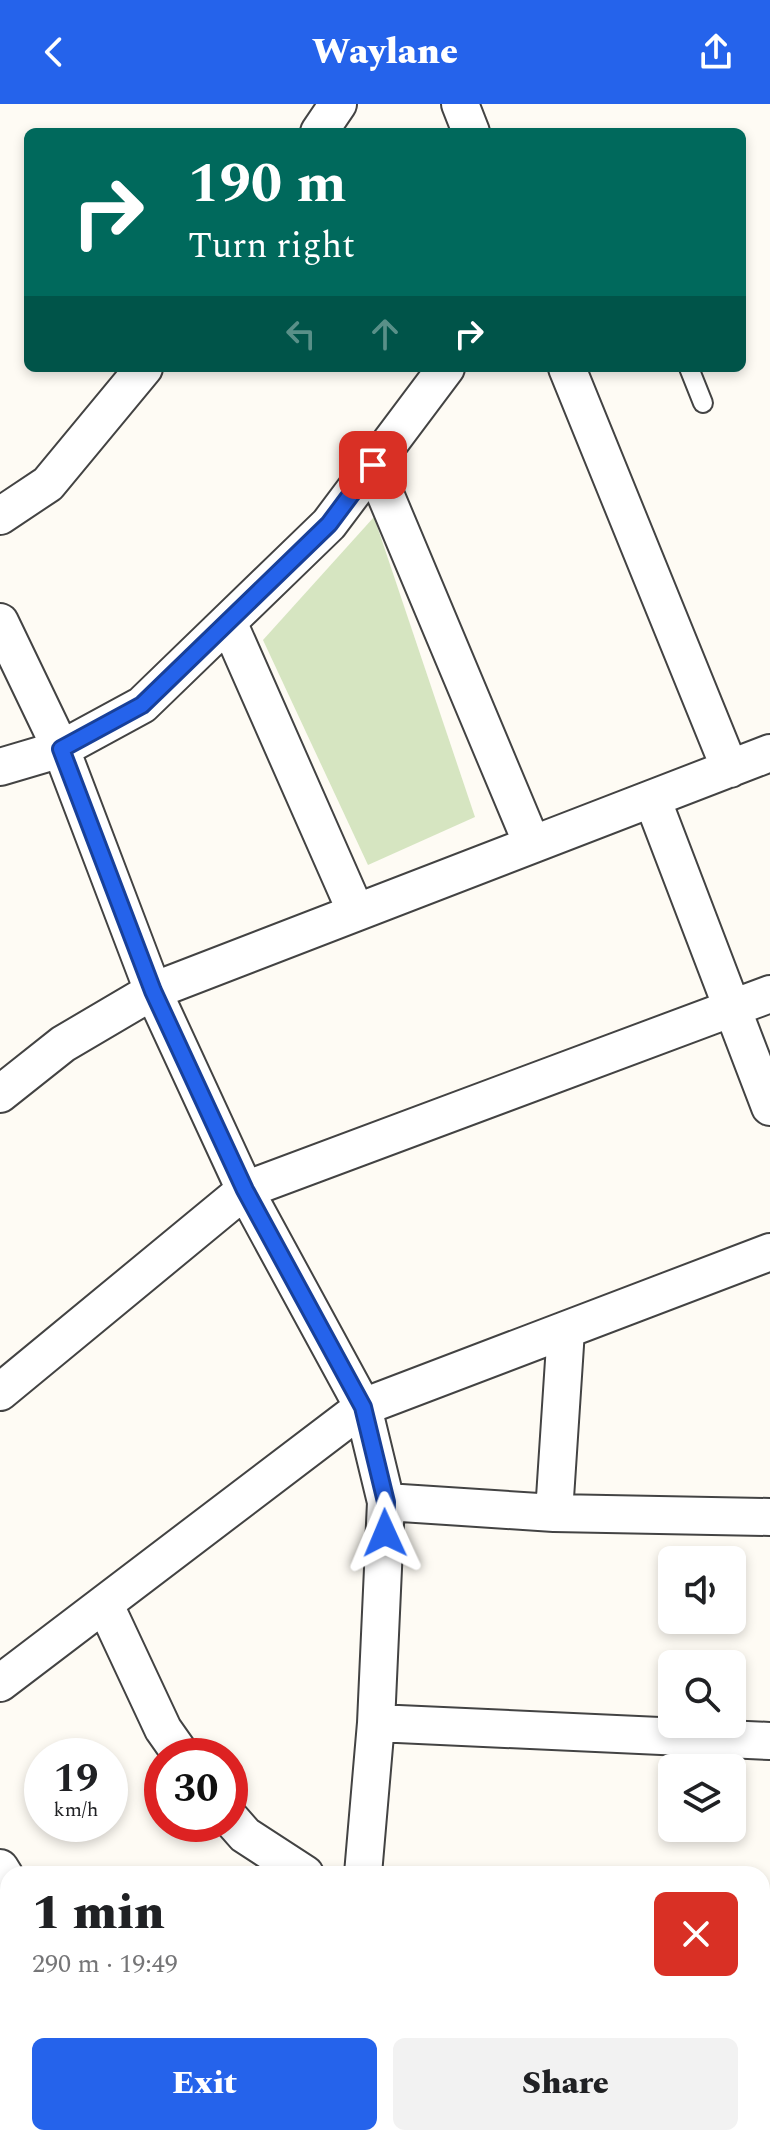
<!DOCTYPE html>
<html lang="en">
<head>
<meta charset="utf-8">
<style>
	:root { --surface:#fff; --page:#f2f2f2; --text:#202124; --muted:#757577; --accent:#2563eb }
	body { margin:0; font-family:Spectral,serif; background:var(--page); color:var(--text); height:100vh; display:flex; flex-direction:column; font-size:30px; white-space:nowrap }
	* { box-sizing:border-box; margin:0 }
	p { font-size:26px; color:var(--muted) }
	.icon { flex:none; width:44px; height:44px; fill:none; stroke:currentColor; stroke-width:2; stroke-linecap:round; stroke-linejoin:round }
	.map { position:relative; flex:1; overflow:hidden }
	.details { position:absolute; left:0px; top:1762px; width:770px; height:280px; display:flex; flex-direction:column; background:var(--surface); border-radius:24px 24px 0 0; box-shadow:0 4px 12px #0003 }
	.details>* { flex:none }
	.hud { position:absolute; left:24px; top:24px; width:722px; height:244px; border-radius:12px; box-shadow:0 4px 12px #0003; background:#00695c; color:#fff; overflow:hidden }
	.controls { position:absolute; left:658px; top:1442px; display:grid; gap:16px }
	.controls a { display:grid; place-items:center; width:88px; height:88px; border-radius:12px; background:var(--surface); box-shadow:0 4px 12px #0003; font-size:40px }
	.speed { position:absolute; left:24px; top:1634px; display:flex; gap:16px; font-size:40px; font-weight:700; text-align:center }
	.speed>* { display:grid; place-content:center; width:104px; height:104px; border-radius:50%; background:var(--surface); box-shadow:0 4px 12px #0003; line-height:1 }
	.speed small { font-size:20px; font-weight:400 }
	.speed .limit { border:12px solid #d22; background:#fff; color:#111 }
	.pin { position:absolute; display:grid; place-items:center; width:68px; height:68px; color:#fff; margin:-34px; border-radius:16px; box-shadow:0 4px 12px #0006 }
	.me { position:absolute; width:88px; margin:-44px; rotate:359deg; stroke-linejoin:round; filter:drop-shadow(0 0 6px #0008) }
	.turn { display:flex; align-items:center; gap:28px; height:168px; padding:0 32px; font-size:36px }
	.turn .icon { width:104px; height:104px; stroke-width:2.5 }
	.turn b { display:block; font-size:56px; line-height:68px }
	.lanes { display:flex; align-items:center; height:76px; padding:0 32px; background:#0003; justify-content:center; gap:40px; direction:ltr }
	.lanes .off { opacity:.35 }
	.round { display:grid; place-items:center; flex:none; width:84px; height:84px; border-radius:12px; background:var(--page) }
	.head { display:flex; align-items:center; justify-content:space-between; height:136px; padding:0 32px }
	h1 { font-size:48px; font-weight:800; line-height:60px }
	.button { display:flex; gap:16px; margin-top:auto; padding:16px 32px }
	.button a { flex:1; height:92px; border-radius:12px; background:var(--accent); color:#fff; font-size:32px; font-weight:800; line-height:92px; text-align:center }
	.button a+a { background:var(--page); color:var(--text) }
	header { display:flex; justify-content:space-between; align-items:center; height:104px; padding:0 32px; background:var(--accent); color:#fff; font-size:36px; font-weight:800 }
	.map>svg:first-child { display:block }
	.green { fill:#d6e5c1 }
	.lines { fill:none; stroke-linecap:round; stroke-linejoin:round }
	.service-casing { stroke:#434343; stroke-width:22 }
	.minor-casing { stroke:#434343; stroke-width:40 }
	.tertiary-casing { stroke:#434343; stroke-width:48 }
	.service { stroke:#fff; stroke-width:18 }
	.minor { stroke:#fff; stroke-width:36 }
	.tertiary { stroke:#fff; stroke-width:44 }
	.route-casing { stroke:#184099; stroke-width:20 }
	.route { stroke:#2563eb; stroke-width:14 }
</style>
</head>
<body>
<header><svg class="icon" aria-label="back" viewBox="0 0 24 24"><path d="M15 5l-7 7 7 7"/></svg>Waylane<svg class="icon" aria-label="share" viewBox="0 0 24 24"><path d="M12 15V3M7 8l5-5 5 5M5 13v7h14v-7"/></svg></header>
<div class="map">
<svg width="770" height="2042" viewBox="0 0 770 2042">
	<rect width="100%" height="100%" fill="#fefbf4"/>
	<path class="green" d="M374 413 475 713 368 761 263 536Z"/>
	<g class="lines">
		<defs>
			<path id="service" d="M689 264 703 299"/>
			<path id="minor" d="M460 0 471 28
				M319 28 338 0
				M567 264 730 665
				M373 361 532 740
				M0 412 48 380 144 264
				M0 518 61 645 153 887 245 1086 363 1303 386 1398 376 1619 363 1770
				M229 520 356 808
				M0 663 61 645 142 601 329 420 446 264
				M653 697 770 1003
				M0 990 63 940 153 887 770 649
				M0 1288 245 1086 770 890
				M386 1398 554 1409 770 1413
				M554 1409 566 1226
				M105 1501 163 1625 182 1652
				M0 1579 363 1303 770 1148
				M376 1619 770 1637
				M230 1714 245 1731 305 1770
				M0 1764 8 1777
				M762 1827H770
				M94 2034 95 2042
				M344 2034V2042"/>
			<path id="tertiary" d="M0 1857 8 1869
				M169 2034 188 2042"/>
		</defs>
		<use href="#service" class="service-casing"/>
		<use href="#minor" class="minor-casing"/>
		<use href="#tertiary" class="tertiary-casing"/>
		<use href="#service" class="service"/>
		<use href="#minor" class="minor"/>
		<use href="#tertiary" class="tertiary"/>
	</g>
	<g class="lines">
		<defs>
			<path id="route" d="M373 361 329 420 142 601 61 645 153 887 245 1086 363 1303 386 1398 385 1429"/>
		</defs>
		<use href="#route" class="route-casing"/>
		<use href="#route" class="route"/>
	</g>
</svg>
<div class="controls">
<a><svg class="icon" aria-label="sound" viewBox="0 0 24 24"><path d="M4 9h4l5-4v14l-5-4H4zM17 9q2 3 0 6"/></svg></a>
<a><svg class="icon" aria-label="search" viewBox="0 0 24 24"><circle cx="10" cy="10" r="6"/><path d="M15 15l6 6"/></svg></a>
<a><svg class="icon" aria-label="layers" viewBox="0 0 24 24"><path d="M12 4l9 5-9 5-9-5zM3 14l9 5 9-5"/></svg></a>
</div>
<div class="speed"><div>19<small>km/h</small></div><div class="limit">30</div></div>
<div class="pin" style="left:373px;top:361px;background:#d93025"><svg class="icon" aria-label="arrive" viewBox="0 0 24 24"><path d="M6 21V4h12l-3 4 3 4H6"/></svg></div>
<svg class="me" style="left:385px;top:1429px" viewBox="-20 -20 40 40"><path d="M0-17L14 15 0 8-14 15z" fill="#2563eb" stroke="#fff" stroke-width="4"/></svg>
<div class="hud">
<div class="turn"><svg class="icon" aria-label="right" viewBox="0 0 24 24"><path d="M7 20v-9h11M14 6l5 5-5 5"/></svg><div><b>190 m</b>Turn right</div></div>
<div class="lanes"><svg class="icon off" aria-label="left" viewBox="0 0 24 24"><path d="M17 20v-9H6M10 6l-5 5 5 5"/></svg><svg class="icon off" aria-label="ahead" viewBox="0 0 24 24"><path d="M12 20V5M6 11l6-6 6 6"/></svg><svg class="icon" aria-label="right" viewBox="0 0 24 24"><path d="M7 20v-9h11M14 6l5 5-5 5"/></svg></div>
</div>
<section class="details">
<div class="head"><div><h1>1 min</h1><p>290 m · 19:49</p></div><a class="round" style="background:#d93025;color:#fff"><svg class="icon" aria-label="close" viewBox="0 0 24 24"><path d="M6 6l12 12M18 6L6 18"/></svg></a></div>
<div class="button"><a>Exit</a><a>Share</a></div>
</section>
</div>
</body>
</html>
